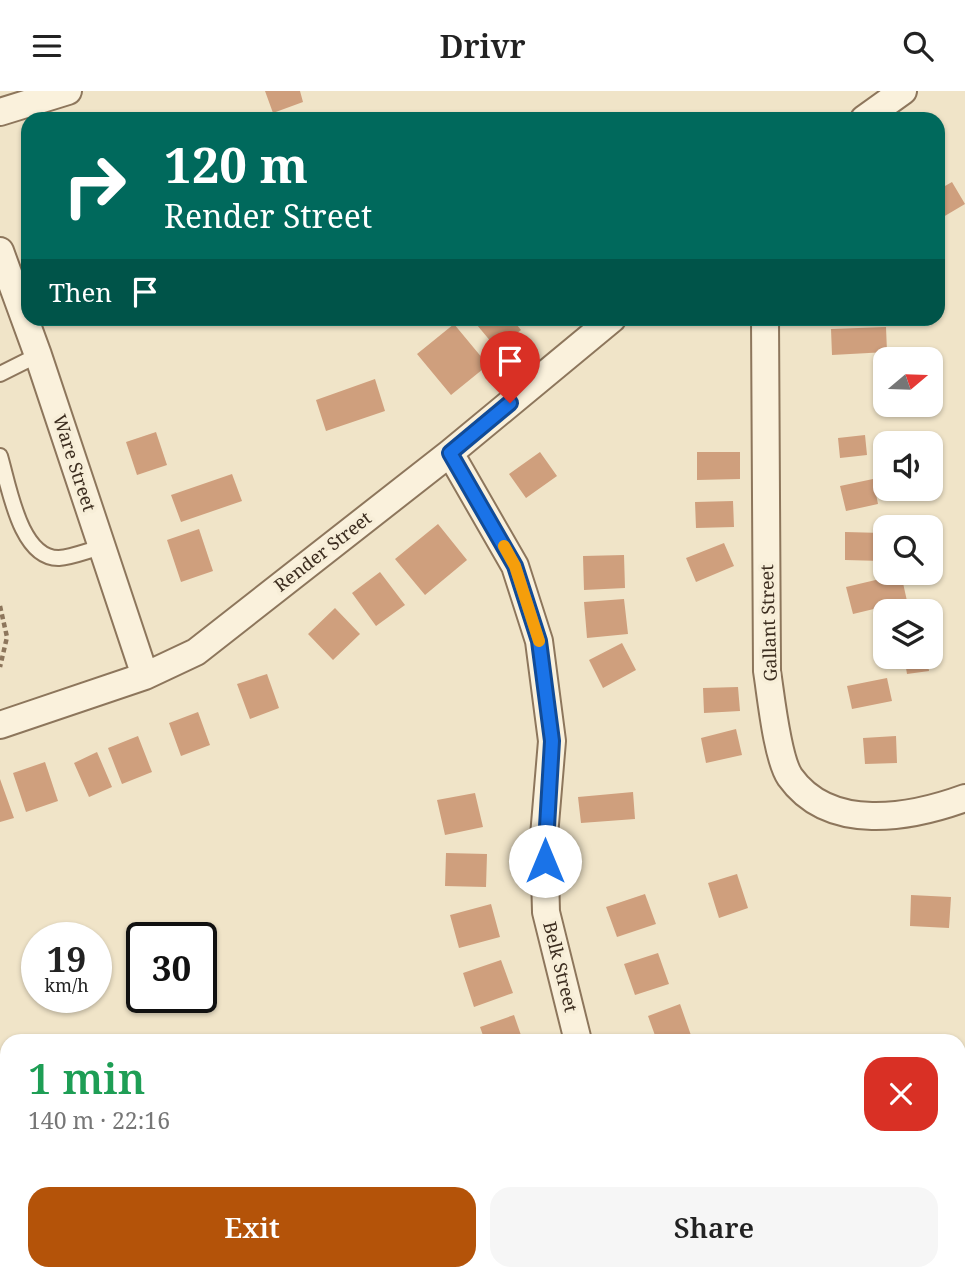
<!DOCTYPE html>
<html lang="en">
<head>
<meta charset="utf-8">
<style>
	:root { --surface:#fff; --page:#f6f6f6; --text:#222; --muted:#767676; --accent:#b45309 }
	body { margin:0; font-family:"Noto Serif",serif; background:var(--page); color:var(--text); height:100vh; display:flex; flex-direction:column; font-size:26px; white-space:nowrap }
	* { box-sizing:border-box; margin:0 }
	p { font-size:23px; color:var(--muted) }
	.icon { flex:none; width:38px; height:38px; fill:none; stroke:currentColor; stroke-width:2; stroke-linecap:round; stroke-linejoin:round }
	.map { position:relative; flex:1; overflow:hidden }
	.side { position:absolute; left:0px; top:943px; width:966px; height:247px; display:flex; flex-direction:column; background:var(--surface); border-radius:21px 21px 0 0; box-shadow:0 2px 5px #0004 }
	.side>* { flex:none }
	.top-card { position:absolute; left:21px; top:21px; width:924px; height:214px; border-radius:21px; box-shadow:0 2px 5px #0004; background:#00695c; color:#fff; overflow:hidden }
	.needle { width:46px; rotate:71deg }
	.tools { position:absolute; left:873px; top:256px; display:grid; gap:14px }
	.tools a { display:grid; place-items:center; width:70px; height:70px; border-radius:14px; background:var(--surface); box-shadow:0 2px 5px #0004; font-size:35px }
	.speed { position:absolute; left:21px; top:831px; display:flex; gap:14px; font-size:35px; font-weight:700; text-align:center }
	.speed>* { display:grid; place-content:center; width:91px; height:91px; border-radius:50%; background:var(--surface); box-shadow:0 2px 5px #0004; line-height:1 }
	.speed small { font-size:18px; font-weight:400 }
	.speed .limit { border:4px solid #111; border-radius:10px; background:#fff; color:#111 }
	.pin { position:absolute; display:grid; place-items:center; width:60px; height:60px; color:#fff; margin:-72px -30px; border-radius:50% 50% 50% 0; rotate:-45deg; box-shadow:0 0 7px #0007 }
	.pin .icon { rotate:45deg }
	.me { position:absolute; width:77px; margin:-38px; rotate:0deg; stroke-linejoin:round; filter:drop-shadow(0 0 5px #0008) }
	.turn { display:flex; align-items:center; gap:24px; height:147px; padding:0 28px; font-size:32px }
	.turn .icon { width:91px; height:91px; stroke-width:2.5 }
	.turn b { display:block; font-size:49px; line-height:60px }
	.then { display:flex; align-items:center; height:66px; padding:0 28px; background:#0003; gap:14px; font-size:26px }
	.round { display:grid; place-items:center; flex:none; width:74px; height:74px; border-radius:21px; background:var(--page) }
	.overview { display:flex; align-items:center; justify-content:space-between; height:119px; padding:0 28px }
	h1 { font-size:42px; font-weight:600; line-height:52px; color:#1e9e55 }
	.cta { display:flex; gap:14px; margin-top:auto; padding:14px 28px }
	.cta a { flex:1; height:80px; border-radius:21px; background:var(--accent); color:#fff; font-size:28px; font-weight:600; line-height:80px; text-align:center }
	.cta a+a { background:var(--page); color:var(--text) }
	header { display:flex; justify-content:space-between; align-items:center; height:91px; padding:0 28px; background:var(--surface); font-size:32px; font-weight:600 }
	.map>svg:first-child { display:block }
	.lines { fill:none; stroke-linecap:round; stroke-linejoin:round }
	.stream { stroke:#6f938a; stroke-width:7 }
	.building { fill:#cf9f7d }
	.service-casing { stroke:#8d765c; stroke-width:18 }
	.minor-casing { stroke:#8d765c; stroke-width:30 }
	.path { stroke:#8d765c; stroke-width:4.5; stroke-dasharray:5 3.5; stroke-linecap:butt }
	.service { stroke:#faf1dc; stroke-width:14 }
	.minor { stroke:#faf1dc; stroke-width:26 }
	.route-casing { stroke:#114b97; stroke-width:18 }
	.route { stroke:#1a73e8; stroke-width:12 }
	.slow { stroke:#f59e0b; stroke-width:12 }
	.labels { text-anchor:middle; stroke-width:7; stroke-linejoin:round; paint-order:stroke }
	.street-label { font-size:18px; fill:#3d2e20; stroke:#f7eed8 }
</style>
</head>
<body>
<header><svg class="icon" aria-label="menu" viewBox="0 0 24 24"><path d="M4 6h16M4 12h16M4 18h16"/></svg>Drivr<svg class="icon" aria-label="search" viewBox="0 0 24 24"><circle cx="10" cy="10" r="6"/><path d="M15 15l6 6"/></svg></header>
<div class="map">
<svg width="965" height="1189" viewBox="0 0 965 1189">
	<rect width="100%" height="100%" fill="#f0e4c8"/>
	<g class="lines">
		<path class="stream" d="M959 1051 963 1050
			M0 1087H7"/>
	</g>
	<path class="building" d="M265 0H300L303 11 273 22Z
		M952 91 965 113 938 129V99Z
		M472 228H512L521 239 497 258Z
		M454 233 488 274 451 304 417 263Z
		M886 236 887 261 832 264 831 238Z
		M375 288 385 320 326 340 316 309Z
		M156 341 167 374 137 384 126 351Z
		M865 344 867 364 840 367 838 347Z
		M540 361 557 385 526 407 509 383Z
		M697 361H740V388L697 389Z
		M232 383 242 410 181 431 171 404Z
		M873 388 878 413 846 420 840 395Z
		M733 410 734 436 696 437 695 411Z
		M438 433 467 469 425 504 395 468Z
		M199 438 213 480 181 491 167 449Z
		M845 441 883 442 882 470 845 469Z
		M724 452 734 475 696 491 686 467Z
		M624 464 625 497 584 499 583 465Z
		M380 481 405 514 376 535 352 502Z
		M901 483 907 510 853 523 846 496Z
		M624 508 628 543 587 547 584 511Z
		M335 517 360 543 333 569 308 543Z
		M622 552 636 579 603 597 589 569Z
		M904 565H927L929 580 907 583Z
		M267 583 279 617 250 628 237 593Z
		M887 587 892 610 852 618 847 595Z
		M738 596 740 620 704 622 703 597Z
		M198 621 210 654 181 665 169 632Z
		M736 638 742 664 706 672 701 647Z
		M138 645 152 681 122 693 108 657Z
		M896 645 897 672 865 673 863 647Z
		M97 661 112 696 89 706 74 672Z
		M45 671 58 710 26 721 13 682Z
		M0 688 14 727 0 731Z
		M633 701 635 728 581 732 578 706Z
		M475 702 483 736 445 744 437 709Z
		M446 762 487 763 486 796 445 795Z
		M737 783 748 817 719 827 708 792Z
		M645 803 656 833 617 846 606 816Z
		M911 804 951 806 949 837 910 835Z
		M491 813 500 846 459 857 450 824Z
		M658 862 669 893 635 904 624 873Z
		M501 869 513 902 474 916 463 882Z
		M680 913 693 950H657L648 925Z
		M514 924 523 950H485L480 936Z"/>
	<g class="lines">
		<defs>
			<path id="service" d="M0 283 38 264
				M0 365C9 395 20 468 59 467 73 466 89 459 102 456"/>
			<path id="minor" d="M0 21 68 0
				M864 28 903 0
				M0 160 38 264 145 585
				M765 228 767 580C771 605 777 667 790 686 830 742 910 727 965 707
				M450 362 515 475 539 550 552 650 544 745 546 821 578 950
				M0 634 145 585 196 561 450 362 612 228
				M959 1131 965 1116
				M686 1183 690 1189
				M944 1183 946 1189
				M727 1189 743 1183"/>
		</defs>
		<use href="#service" class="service-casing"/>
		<use href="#minor" class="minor-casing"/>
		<path class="path" d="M0 515 7 546 0 576"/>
		<use href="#service" class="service"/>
		<use href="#minor" class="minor"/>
	</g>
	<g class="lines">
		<defs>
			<path id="route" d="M510 312 450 362 515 475 539 550 552 650 545 770"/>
		</defs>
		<use href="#route" class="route-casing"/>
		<use href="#route" class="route"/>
		<path class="slow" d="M504 455 515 475 539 550"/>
	</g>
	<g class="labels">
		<g class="street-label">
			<text transform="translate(74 372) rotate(72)" y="6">Ware Street</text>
			<text transform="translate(323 461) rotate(-38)" y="6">Render Street</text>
			<text transform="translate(769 532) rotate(-92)" y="6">Gallant Street</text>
			<text transform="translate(560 876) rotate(76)" y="6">Belk Street</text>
		</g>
	</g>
</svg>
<div class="tools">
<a><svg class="needle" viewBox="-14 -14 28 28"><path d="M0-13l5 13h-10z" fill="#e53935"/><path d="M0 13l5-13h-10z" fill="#767676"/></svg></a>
<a><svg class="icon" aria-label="sound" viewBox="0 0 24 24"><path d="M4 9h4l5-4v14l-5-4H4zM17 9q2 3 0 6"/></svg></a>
<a><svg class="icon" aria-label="search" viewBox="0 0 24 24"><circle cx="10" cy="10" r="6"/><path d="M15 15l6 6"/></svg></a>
<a><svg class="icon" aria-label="layers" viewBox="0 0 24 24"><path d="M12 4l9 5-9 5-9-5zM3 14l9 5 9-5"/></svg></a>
</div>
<div class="speed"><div>19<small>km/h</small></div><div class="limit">30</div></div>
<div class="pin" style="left:510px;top:312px;background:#d93025"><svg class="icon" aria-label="arrive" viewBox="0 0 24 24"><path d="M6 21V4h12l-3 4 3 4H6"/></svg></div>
<svg class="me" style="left:545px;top:770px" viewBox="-20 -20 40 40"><circle r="19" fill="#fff"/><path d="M0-13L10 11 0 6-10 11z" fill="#1a73e8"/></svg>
<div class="top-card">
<div class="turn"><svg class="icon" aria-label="right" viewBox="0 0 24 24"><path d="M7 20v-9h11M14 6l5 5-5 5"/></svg><div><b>120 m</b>Render Street</div></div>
<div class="then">Then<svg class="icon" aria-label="arrive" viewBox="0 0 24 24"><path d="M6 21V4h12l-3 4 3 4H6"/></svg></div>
</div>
<section class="side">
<div class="overview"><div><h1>1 min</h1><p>140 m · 22:16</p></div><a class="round" style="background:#d93025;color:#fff"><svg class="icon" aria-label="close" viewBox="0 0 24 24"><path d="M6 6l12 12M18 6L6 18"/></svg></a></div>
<div class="cta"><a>Exit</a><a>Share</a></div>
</section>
</div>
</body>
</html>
